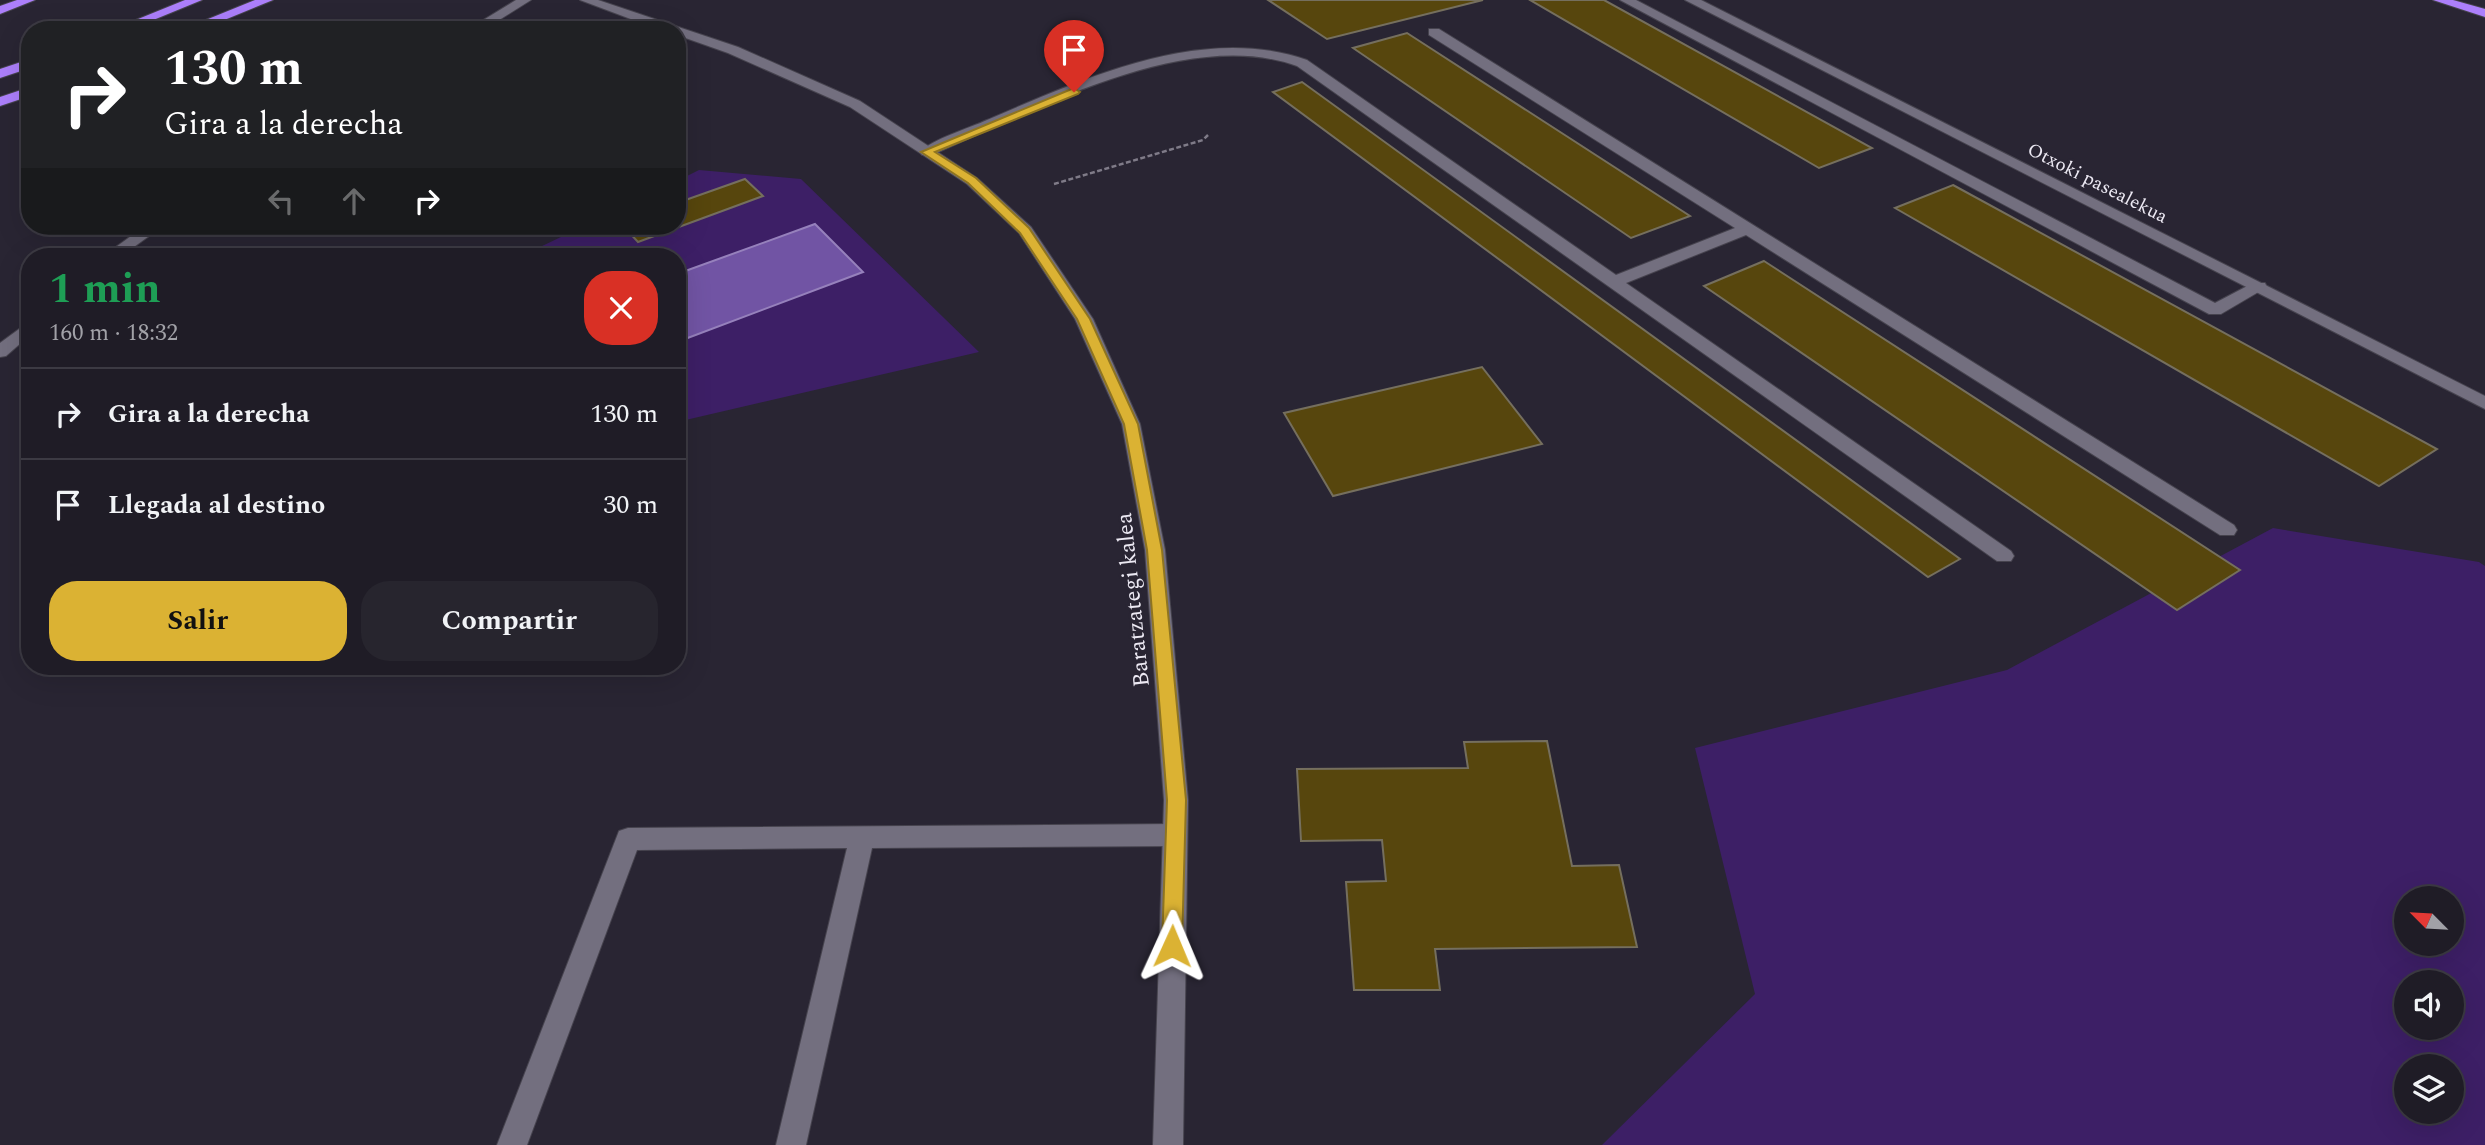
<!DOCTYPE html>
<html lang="es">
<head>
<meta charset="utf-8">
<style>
	:root { --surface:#1f1c26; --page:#27252e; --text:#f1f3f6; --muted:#a1a1a7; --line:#3c3a43; --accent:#dbb233 }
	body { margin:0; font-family:Spectral,serif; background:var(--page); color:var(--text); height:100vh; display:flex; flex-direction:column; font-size:26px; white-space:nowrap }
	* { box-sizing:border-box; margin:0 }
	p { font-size:23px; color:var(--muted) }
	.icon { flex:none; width:38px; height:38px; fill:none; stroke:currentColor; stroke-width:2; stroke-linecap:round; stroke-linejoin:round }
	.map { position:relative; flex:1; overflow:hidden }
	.sheet { position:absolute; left:21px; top:248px; width:665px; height:427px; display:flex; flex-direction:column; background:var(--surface); border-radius:28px; box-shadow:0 7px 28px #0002,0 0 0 2px var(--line) }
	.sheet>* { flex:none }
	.guide { position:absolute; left:21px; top:21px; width:665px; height:214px; border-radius:28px; box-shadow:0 7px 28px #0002,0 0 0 2px var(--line); background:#202124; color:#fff; overflow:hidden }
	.needle { width:46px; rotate:294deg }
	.controls { position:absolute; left:2394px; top:886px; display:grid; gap:14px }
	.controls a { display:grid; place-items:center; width:70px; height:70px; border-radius:50%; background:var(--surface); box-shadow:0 7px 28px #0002,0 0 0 2px var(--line); font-size:35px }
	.pin { position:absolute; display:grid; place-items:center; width:60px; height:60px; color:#fff; margin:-72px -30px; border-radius:50% 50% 50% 0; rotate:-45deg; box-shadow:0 0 7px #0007 }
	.pin .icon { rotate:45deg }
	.me { position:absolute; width:77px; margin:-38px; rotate:1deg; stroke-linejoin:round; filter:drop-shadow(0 0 5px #0008) }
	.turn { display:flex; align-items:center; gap:24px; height:147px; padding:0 28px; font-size:32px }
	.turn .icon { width:91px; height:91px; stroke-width:2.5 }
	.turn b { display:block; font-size:49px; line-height:60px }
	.lanes { display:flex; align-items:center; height:66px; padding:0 28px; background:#0003; justify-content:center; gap:35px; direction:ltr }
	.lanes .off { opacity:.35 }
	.round { display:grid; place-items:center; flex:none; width:74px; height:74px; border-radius:28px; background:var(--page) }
	.headline { display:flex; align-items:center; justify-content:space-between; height:119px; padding:0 28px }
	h1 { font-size:42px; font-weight:700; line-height:52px; color:#1e9e55 }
	.action { display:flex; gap:14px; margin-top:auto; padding:14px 28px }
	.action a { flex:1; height:80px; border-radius:28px; background:var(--accent); color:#111; font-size:28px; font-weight:700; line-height:80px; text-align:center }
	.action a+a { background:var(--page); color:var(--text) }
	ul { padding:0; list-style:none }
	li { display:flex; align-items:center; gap:21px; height:91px; padding:0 28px; border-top:2px solid var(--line) }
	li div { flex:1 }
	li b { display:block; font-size:26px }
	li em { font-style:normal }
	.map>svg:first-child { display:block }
	.green { fill:#3d1f66; fill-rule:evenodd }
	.water { fill:#7154a4; stroke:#9681bc; stroke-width:2 }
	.building { fill:#57460d; stroke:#756f5e; stroke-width:2 }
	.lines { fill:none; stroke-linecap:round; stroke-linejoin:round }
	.service-casing { stroke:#46434e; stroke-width:2 }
	.minor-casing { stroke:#46434e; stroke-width:2 }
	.motorway-casing { stroke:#46434e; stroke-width:2 }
	.path { stroke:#7f7b88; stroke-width:2.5; stroke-dasharray:5 2.5; stroke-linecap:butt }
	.service { fill:#736f7f; fill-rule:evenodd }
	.minor { fill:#736f7f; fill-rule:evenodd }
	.motorway { fill:#ac7ffb; fill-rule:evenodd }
	.route { fill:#dbb233; stroke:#8e7421; stroke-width:2 }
	.labels { text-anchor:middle; stroke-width:5; stroke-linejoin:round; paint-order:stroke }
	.far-street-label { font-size:19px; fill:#ece9f3; stroke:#292533 }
	.street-label { font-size:23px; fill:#ece9f3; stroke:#292533 }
</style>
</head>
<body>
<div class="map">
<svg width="2485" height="1145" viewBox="0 0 2485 1145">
	<rect width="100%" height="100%" fill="#292533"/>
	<path class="green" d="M699 170 801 179 979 352 677 422V257H519L584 226H677V181Z
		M2273 528 2479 562 2485 566V1145H1602L1755 994 1695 748 2007 670ZM2406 898H2452V943H2406ZM2406 982H2452V1027H2406ZM2406 1066H2452V1111H2406Z"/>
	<path class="water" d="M815 224 863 272 677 342V274Z"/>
	<path class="building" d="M1268 0H1483L1327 39Z
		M1530 0H1604L1872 148 1819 168Z
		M1407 33 1690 216 1631 238 1353 48Z
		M1302 82 1960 559 1928 577 1273 92Z
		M745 179 763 196 638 242 626 229 635 226H677V203Z
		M1953 185 2437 449 2379 486 1895 208Z
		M1764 261 2240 570 2177 610 1704 286Z
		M1482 367 1542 444 1333 496 1284 413Z
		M1547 741 1572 866 1619 865 1637 947 1435 949 1440 990H1354L1346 882 1386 881 1382 840 1301 841 1297 769 1468 768 1464 742Z"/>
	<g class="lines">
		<defs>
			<path id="service" d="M1620 0H1636L2215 303 2253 283H2265L2267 287 2221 314H2209Z
				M1429 29H1439L2234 525 2237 530 2234 535H2220L1746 235 1626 283 2011 551 2014 556 2011 561H1997L1297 66C1187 26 1033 111 932 155H922L920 152C932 139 970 128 987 120 1083 79 1202 23 1307 60L1616 275 1735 228 1429 35Z
				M1175 824 1184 828 1187 835 1184 842 1175 846 872 848 806 1145H776L847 848 637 850 527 1145H497L619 831 628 828Z"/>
			<path id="minor" d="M516 0H531L483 30H467Z
				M580 0H598L738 47 860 101 977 178 1031 227 1093 319 1140 424 1165 550 1188 800 1183 1145H1153L1164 800 1145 550 1122 424 1075 319 1019 233 967 184 850 107 728 53 677 35V30H660Z
				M1685 0H1701L2485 396V409Z
				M145 226H163L120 257H102Z
				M30 321V335L6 356 0 357V343Z"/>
			<path id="motorway" d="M17 0H35L0 14V6Z
				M185 0H202L129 30H111Z
				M255 0H273L200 30H181Z
				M2433 0H2453L2485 9V17Z
				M30 59V68L0 78V69Z
				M30 87V96L0 106V97Z"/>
		</defs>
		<use href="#service" class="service-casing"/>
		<use href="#minor" class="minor-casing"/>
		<use href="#motorway" class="motorway-casing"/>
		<path class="path" d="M1054 184 1203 140 1208 135"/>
		<use href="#service" class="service"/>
		<use href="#minor" class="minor"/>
		<use href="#motorway" class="motorway"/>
	</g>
	<path class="route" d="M1074 88 1080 92 1078 94 935 152 976 178 1029 228 1090 319 1138 424 1162 550 1186 800 1182 946 1179 953 1172 955 1165 953 1162 946 1167 800 1147 550 1124 424 1077 319 1020 233 968 183 921 152Z"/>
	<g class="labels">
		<g class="far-street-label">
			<text transform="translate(2098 182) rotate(27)" y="7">Otxoki pasealekua</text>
		</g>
		<g class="street-label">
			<text transform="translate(1132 600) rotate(-96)" y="8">Baratzategi kalea</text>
		</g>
	</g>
</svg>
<div class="controls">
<a><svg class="needle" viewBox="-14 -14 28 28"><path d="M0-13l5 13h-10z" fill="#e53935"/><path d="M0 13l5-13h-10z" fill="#a1a1a7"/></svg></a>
<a><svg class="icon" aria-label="sound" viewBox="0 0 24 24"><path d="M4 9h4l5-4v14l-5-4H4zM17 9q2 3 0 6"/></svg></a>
<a><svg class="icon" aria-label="layers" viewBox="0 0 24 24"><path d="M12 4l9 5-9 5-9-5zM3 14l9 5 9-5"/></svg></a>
</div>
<div class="pin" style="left:1074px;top:92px;background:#d93025"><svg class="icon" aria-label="arrive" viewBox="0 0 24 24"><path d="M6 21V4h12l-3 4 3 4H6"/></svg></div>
<svg class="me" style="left:1172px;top:946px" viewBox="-20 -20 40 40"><path d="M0-17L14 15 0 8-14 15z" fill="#dbb233" stroke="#fff" stroke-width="4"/></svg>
<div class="guide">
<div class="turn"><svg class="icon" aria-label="right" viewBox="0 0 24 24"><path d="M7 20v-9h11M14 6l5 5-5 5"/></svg><div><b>130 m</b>Gira a la derecha</div></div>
<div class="lanes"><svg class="icon off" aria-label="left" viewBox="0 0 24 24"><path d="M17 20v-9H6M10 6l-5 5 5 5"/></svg><svg class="icon off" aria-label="ahead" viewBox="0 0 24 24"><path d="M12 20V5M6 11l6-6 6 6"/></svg><svg class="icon" aria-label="right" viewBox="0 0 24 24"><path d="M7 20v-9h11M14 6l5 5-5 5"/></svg></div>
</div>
<section class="sheet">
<div class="headline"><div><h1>1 min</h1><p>160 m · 18:32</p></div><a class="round" style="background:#d93025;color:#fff"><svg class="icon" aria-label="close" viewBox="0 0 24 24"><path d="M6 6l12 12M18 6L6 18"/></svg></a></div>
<ul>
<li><svg class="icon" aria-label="right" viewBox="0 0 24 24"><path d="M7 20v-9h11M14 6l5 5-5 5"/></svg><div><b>Gira a la derecha</b></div><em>130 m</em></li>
<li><svg class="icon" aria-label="arrive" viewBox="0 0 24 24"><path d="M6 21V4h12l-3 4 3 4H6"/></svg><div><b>Llegada al destino</b></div><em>30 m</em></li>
</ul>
<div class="action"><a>Salir</a><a>Compartir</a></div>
</section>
</div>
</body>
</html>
